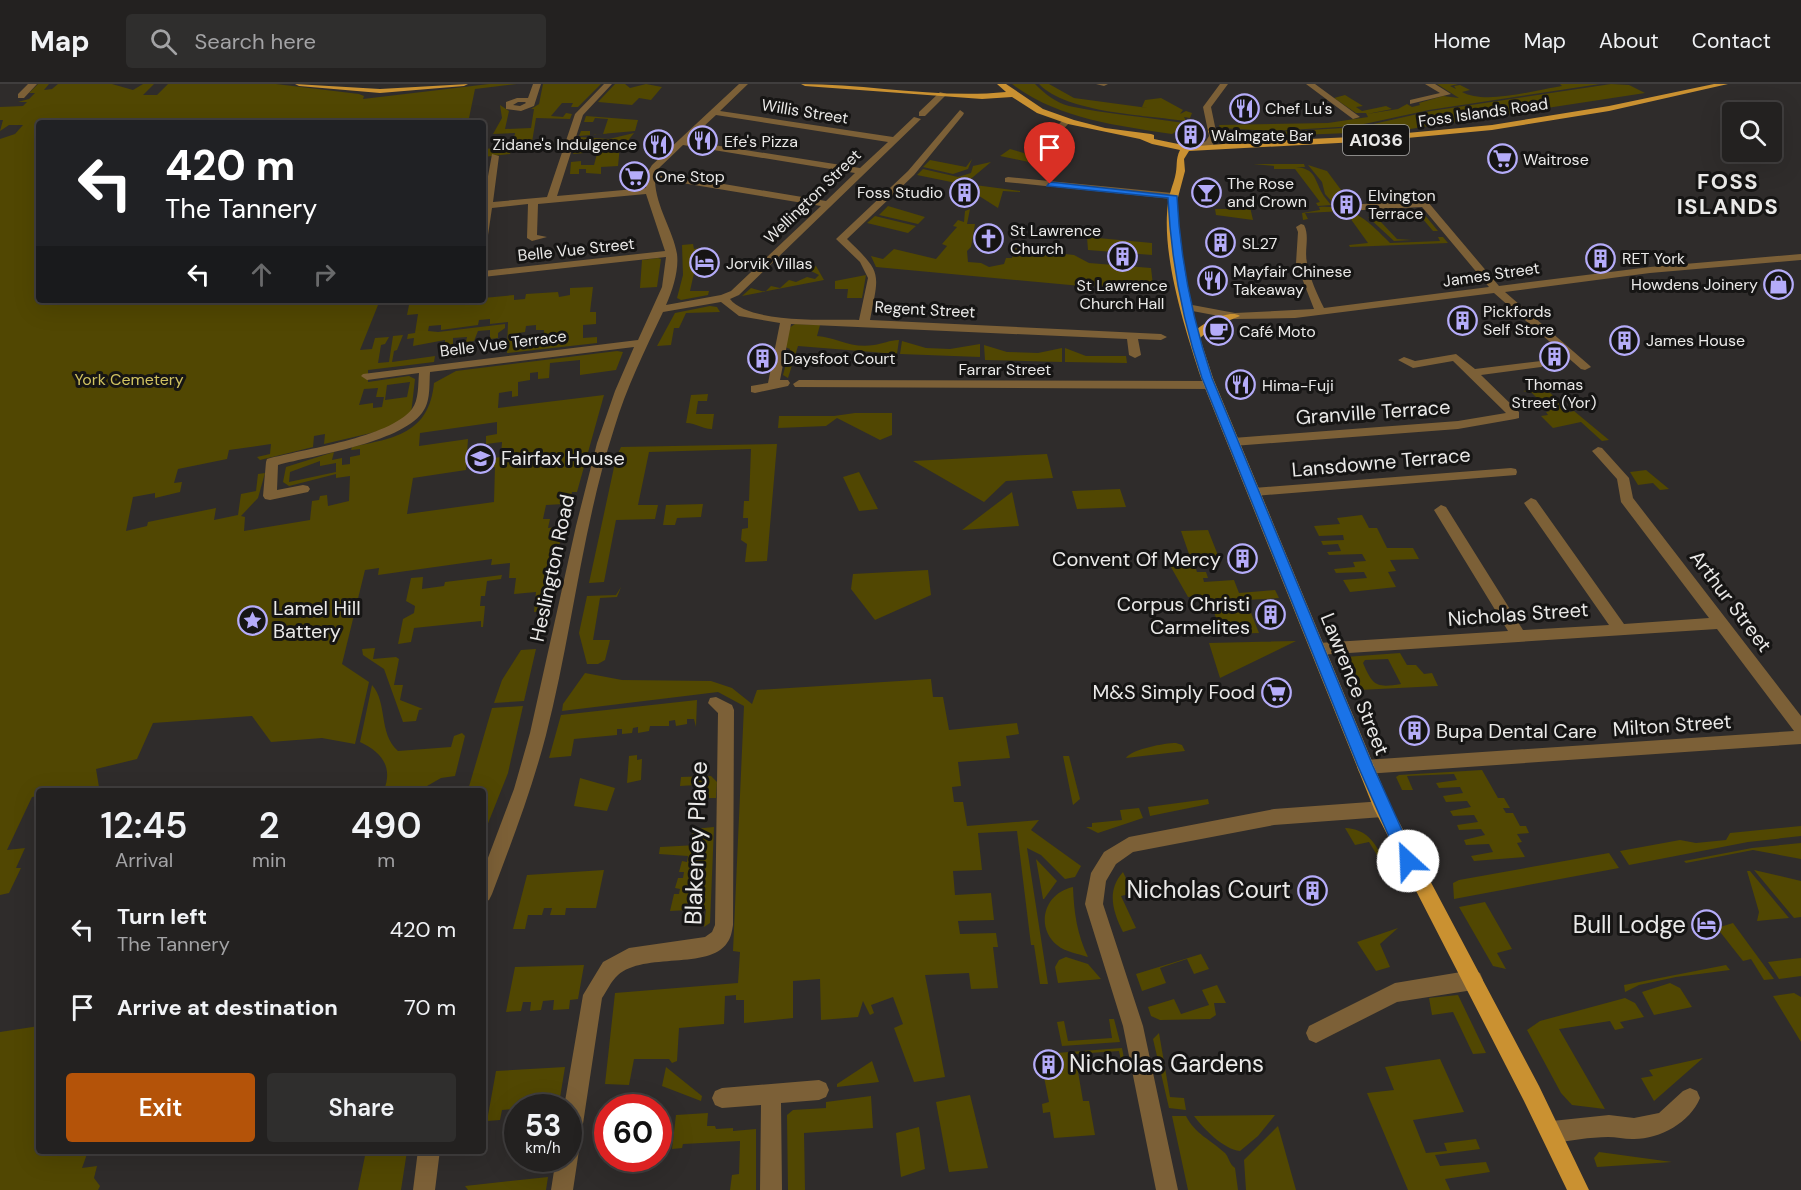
<!DOCTYPE html>
<html lang="en">
<head>
<meta charset="utf-8">
<style>
	:root { --surface:#232120; --page:#2f2e2d; --text:#f1f3f6; --muted:#a3a3a5; --line:#403e3e; --accent:#b45309 }
	body { margin:0; font-family:"DM Sans",sans-serif; background:var(--page); color:var(--text); height:100vh; display:flex; flex-direction:column; font-size:22px; white-space:nowrap }
	* { box-sizing:border-box; margin:0 }
	p { font-size:20px; color:var(--muted) }
	.icon { flex:none; width:33px; height:33px; fill:none; stroke:currentColor; stroke-width:2; stroke-linecap:round; stroke-linejoin:round }
	.map { position:relative; flex:1; overflow:hidden }
	.sheet { position:absolute; left:36px; top:704px; width:450px; height:366px; display:flex; flex-direction:column; background:var(--surface); border-radius:6px; box-shadow:0 6px 24px #0002,0 0 0 2px var(--line) }
	.sheet>* { flex:none }
	.hud { position:absolute; left:36px; top:36px; width:450px; height:183px; border-radius:6px; box-shadow:0 6px 24px #0002,0 0 0 2px var(--line); background:#202124; color:#fff; overflow:hidden }
	.buttons { position:absolute; left:1722px; top:18px; display:grid; gap:12px }
	.buttons a { display:grid; place-items:center; width:60px; height:60px; border-radius:6px; background:var(--surface); box-shadow:0 6px 24px #0002,0 0 0 2px var(--line); font-size:30px }
	.speed { position:absolute; left:504px; top:1010px; display:flex; gap:12px; font-size:30px; font-weight:700; text-align:center }
	.speed>* { display:grid; place-content:center; width:78px; height:78px; border-radius:50%; background:var(--surface); box-shadow:0 6px 24px #0002,0 0 0 2px var(--line); line-height:1 }
	.speed small { font-size:15px; font-weight:400 }
	.speed .limit { border:9px solid #d22; background:#fff; color:#111 }
	.pin { position:absolute; display:grid; place-items:center; width:51px; height:51px; color:#fff; margin:-62px -26px; border-radius:50% 50% 50% 0; rotate:-45deg; box-shadow:0 0 6px #0007 }
	.pin .icon { rotate:45deg }
	.me { position:absolute; width:66px; margin:-33px; rotate:335deg; stroke-linejoin:round; filter:drop-shadow(0 0 4px #0008) }
	.turn { display:flex; align-items:center; gap:21px; height:126px; padding:0 30px; font-size:27px }
	.turn .icon { width:78px; height:78px; stroke-width:2.5 }
	.turn b { display:block; font-size:42px; line-height:51px }
	.lanes { display:flex; align-items:center; height:57px; padding:0 30px; background:#0003; justify-content:center; gap:30px; direction:ltr }
	.lanes .off { opacity:.35 }
	.eta { display:flex; justify-content:space-evenly; align-items:center; height:102px; text-align:center }
	.eta b { font-size:36px; font-weight:600; line-height:42px }
	.button { display:flex; gap:12px; margin-top:auto; padding:12px 30px }
	.button a { flex:1; height:69px; border-radius:6px; background:var(--accent); color:#fff; font-size:24px; font-weight:600; line-height:69px; text-align:center }
	.button a+a { background:var(--page); color:var(--text) }
	ul { padding:0; list-style:none }
	li { display:flex; align-items:center; gap:18px; height:78px; padding:0 30px }
	li div { flex:1 }
	li b { display:block; font-size:22px }
	li em { font-style:normal }
	header { display:flex; align-items:center; gap:36px; box-sizing:border-box; height:84px; padding:0 30px; background:var(--surface); border-bottom:2px solid var(--line) }
	header strong { font-size:28px }
	nav { display:flex; gap:33px; margin-inline-start:auto; font-size:21px }
	.search { width:420px; height:54px; background:var(--page); display:flex; align-items:center; gap:15px; box-sizing:border-box; padding:0 21px; border-radius:6px; color:var(--muted); font-size:22px }
	.map>svg:first-child { display:block }
	.green { fill:#514702; fill-rule:evenodd }
	.lines { fill:none; stroke-linecap:round; stroke-linejoin:round }
	.minor { fill:#7c6037; fill-rule:evenodd }
	.major { fill:#ca9131; fill-rule:evenodd }
	.route { fill:#1a73e8; stroke:#114b97; stroke-width:1.5 }
	.labels { text-anchor:middle; stroke-width:6; stroke-linejoin:round; paint-order:stroke }
	.far-poi-label { font-size:16px; fill:#eae9e8; stroke:#161514; text-anchor:start }
	.far-street-label { font-size:16px; fill:#eae9e8; stroke:#161514 }
	.far-park-label { font-size:16px; fill:#d1c361; stroke:#161514 }
	.shield { fill:#161514; stroke:#aaa9a8; stroke-width:1.5 }
	.shield-label { font-size:18px; font-weight:bold; fill:#eae9e8 }
	.street-label { font-size:20px; fill:#eae9e8; stroke:#161514 }
	.poi-label { font-size:20px; fill:#eae9e8; stroke:#161514; text-anchor:start }
	.far-district-label { font-size:22px; font-weight:bold; letter-spacing:1.5px; fill:#eae9e8; stroke:#161514 }
	.near-street-label { font-size:24px; fill:#eae9e8; stroke:#161514 }
	.near-poi-label { font-size:24px; fill:#eae9e8; stroke:#161514; text-anchor:end }
</style>
</head>
<body>
<header>
<strong>Map</strong>
<div class="search"><svg class="icon" aria-label="search" viewBox="0 0 24 24"><circle cx="10" cy="10" r="6"/><path d="M15 15l6 6"/></svg>Search here</div>
<nav><a>Home</a><a>Map</a><a>About</a><a>Contact</a></nav>
</header>
<div class="map">
<svg width="1801" height="1106" viewBox="0 0 1801 1106">
	<rect width="100%" height="100%" fill="#2f2c2b"/>
	<path class="green" d="M38 0H49L44 6 52 5 58 0H112L133 6 143 0H154L143 11H157L168 0H276L359 10 364 12 363 15 489 0H517L475 5 468 39H39V216H380L360 266 372 265 375 254 389 253 385 260 381 261 378 279 389 278 393 252 403 251 397 266 394 267 392 278 435 272 434 278 368 286V298L409 292 415 295 411 330 388 345 324 360 325 350 314 352 313 363 260 376 257 373 270 370 271 360 229 366 227 375 178 385 174 399 182 398 180 408 155 414V409L133 413 126 447 147 442 148 438 216 424 214 436 238 431 241 410 256 407 258 390 265 389 258 414 241 432 245 433 244 447 310 436 312 417 319 416 320 412 327 411 328 422 349 417 350 392 336 394V390L289 402 283 398 286 383 334 368 332 376 342 374V381L350 380V373L360 371V365L351 366 352 363C394 354 429 350 434 299L456 287 617 267 623 268 616 286 580 291V276L550 279 549 294 538 295V288L530 289V296L518 298V312L512 313V307L499 309 498 324 604 311 577 408H572L544 527 534 528 536 508 514 510 516 494H509L510 479 491 481 492 475 378 491 379 484 365 486 342 580 369 598 355 660 322 654 271 658 252 632 153 639 137 675 96 685 99 703 39 706V712L32 713 7 766 25 764 16 784H21L9 809 0 811V55L15 50 23 41H9L0 47 3 36H0V23L23 22 27 18H18L29 15 35 9H29ZM410 298 407 313 385 316 387 301ZM378 304 376 313H384L382 323 373 324V319L359 321 364 305ZM497 338V350L486 352V360L502 358 501 373 484 375V384L495 383 494 418 407 430 413 394 466 386 468 355 419 362 420 349ZM320 377V382L336 379V388L289 398 290 388ZM564 420V429L558 443 548 444 550 435H543L546 421Z
		M543 0H601L578 23H571L573 19H562L551 32 563 33 566 29 572 30 570 35 536 34 531 64 511 67 510 70 483 73V65L512 63 515 49 493 50 502 34 500 21 509 27 505 45 531 44 534 25H531L539 20Z
		M615 0H625L630 4 646 0 662 3 651 16 639 14 632 21 598 18Z
		M1012 0H1035C1044 9 1056 19 1069 22 1106 30 1146 33 1184 39L1185 42 1172 50C1115 41 1059 35 1012 0Z
		M1039 0H1049L1074 14 1148 24 1142 23 1145 16 1161 14 1183 26 1180 30 1186 27 1192 29 1190 34 1184 33 1186 37C1145 31 1067 29 1039 0Z
		M1437 0H1458L1450 2 1456 5 1454 2 1460 1 1470 6 1462 8C1486 21 1535 6 1562 2L1560 0H1600L1429 26 1355 42 1274 47 1220 44 1219 41 1328 39 1368 33 1366 29H1356L1334 14 1345 11 1363 22 1356 23 1362 27 1386 22 1392 25 1367 30 1398 25 1407 20 1412 23 1420 21 1419 19 1443 12 1459 14Z
		M1611 0 1629 1 1645 9 1397 47 1252 53 1234 52 1219 47 1277 48 1360 43 1431 27Z
		M586 32 638 36 635 47 579 52 581 47H590V51L603 50 608 35 595 34 593 38H584Z
		M634 49 624 62H620L618 82 601 83V90L586 89V85H579V90H570L571 78 581 77V81H594L598 66 585 65 584 69 573 70 579 53 609 55Z
		M1010 65 1034 72 1042 67 1047 68 1038 80 1000 72Z
		M972 75 968 85 953 90 923 83 930 76 966 83Z
		M991 78 954 109 961 100 917 91 923 85 958 93 971 89 973 82Z
		M1253 80H1304L1305 83H1296C1316 85 1314 95 1322 109 1324 113 1328 117 1331 121L1318 122 1316 119 1320 118 1295 85H1274V82Z
		M1308 81 1327 87 1350 118 1335 121 1325 110 1322 98Z
		M975 101 1020 107V108L1003 107 998 124 976 110 975 106 971 104Z
		M888 122 925 133 918 140 879 131Z
		M1228 122 1250 123 1253 136 1216 131 1215 125H1228Z
		M1319 123C1353 121 1368 137 1390 159L1440 157 1438 153H1443L1448 159 1350 163 1349 161 1368 159 1345 127 1305 129 1308 135 1303 136 1302 129 1320 126Z
		M970 125 967 140H975L971 163 967 167 968 178 981 179 989 183 1004 180 1006 174H1012L1014 164 1074 171 1089 179 1151 184 1153 201 1081 202 876 183 871 172 883 175 894 165 936 175 947 162 942 160 957 143 953 142 958 136 964 138 965 127Z
		M1424 130 1438 147H1433L1422 134H1381L1380 137 1397 155 1412 156 1394 157 1368 133Z
		M875 132 916 142 908 149 867 139Z
		M1087 153 1152 159V171L1088 166Z
		M693 160 694 165 702 164 703 166 695 168 694 185 702 186 701 189H694L690 207H709L708 211 681 216 677 214 683 191 682 161Z
		M658 174 661 175 657 203 640 204 642 176Z
		M816 182 824 196 742 212 751 204 765 208 771 202 780 204 789 196 796 198 807 193 815 195 819 191 809 186Z
		M866 191 862 214H847L848 205H835V197Z
		M593 203 590 228H596V240L583 241V254L597 253V259L507 269 508 238 490 240V235L479 236 478 241 441 246V241L429 242 428 247 438 248 505 240V244L498 249V254L490 255V246L478 247 474 257 466 258 467 253 453 254V260L445 261V256L413 262 414 254 407 255 408 250 415 249 418 230 407 231 409 221 514 211V216L525 215 526 210 558 208 559 213 570 211V204ZM536 241V246H544L543 259 517 262 518 249 525 248 526 242Z
		M710 222 717 223 720 228 686 229 679 244H674L671 261 657 262 675 229Z
		M795 240 820 241 817 252C836 253 851 265 874 261 882 260 890 256 899 256L897 270 798 262 788 294 783 291 790 265 785 263 789 244Z
		M902 257 926 264 950 265 980 260V273L900 270Z
		M984 261 1007 268 1038 269 1062 264V278L985 276Z
		M1065 264 1086 272H1126L1127 279 1065 278Z
		M1544 303 1570 328 1574 327 1609 356 1602 357 1581 338 1553 344 1541 332 1548 331 1546 328 1550 327 1533 316 1537 314 1532 309 1523 307Z
		M708 310 707 317H698L696 330H714L712 345C701 345 697 339 686 339L691 311Z
		M855 329H892V351L880 356 837 334 826 342 778 344 779 332H834Z
		M777 360 767 477 745 478 747 460 741 456 742 445 748 444V434H743L744 417H749L751 365 649 368 638 421H658L655 435 616 436 604 498 589 499 616 374 621 363Z
		M1047 370 1053 394 1006 397 984 418 913 377Z
		M1646 386 1669 405 1660 406 1653 399 1638 401 1630 388Z
		M859 388 878 425 859 427 843 393Z
		M1120 405 1126 423 1077 425 1072 407Z
		M1012 408 1019 442 962 446Z
		M703 420 701 433 677 434 675 441H663L666 421Z
		M1362 431 1369 444H1377L1387 464H1413L1419 475 1390 476 1396 487 1388 488 1396 503 1350 508 1343 496 1367 494 1364 488 1336 489 1334 485 1355 483 1353 478 1366 477 1362 470 1329 471 1327 468 1341 467 1338 460 1323 461 1321 457 1344 456 1343 451 1319 452 1314 442 1340 440 1337 434Z
		M1208 446 1221 479 1204 481 1198 474H1192L1197 488H1206L1208 494H1203L1204 498 1234 496 1239 509 1275 506 1279 514 1246 516 1259 549 1222 550 1208 512 1188 513 1164 471 1189 470 1181 447Z
		M928 486 931 511 875 536 851 505 853 490Z
		M502 491 501 495 487 497 485 512H481L480 522H485L483 543H481V537L414 544 411 558 398 560 403 535 414 529 415 522 406 517 411 494 423 493 422 505 444 502 445 498Z
		M621 503 617 513 600 514 593 556H610L605 576 598 580H587L579 549 587 512 616 511Z
		M1296 557 1220 594 1209 559Z
		M375 564 373 575 396 573 399 575 394 601H403L400 616 423 625 419 626 416 637 403 638 384 585 363 571 362 565Z
		M536 565 524 617 494 619 502 596 521 566Z
		M1400 569 1407 581H1416L1424 590 1432 589 1438 602 1359 606 1345 573ZM1388 575 1401 600C1376 604 1373 602 1363 579L1365 576Z
		M585 589 622 596 711 597 732 604 752 620 757 606 931 595 933 613H943L949 646 1017 639 1019 650 1006 652 1010 674 958 678 961 702 952 703 954 718H963L967 742 1039 736 1031 746 1081 782 1075 793 1065 795 1041 771 1027 764 1048 900H1040L1034 861H1031L1017 747 978 749 982 786 953 787 955 811 991 809 994 836 958 837 960 850 996 849 998 863H993L998 904 971 905 969 889 925 891 945 993 914 998 894 944 903 940 893 913 871 921 874 929 870 931 863 917 858 933 821 936 820 895 793 897V934L744 939V916H736V911L725 912 724 940 679 944 677 977 672 979 669 975H634L629 1001 605 1000 615 909 738 899 740 868 733 867 744 622 718 608 562 627 563 620Z
		M372 601C388 619 378 649 398 667L451 663 454 652 462 649 465 652 455 692 441 694 420 706H384C393 683 382 668 360 658Z
		M697 616 696 643 694 635H687V640L676 642 675 636 669 637V642H650L649 647 638 649V643L633 644 632 649 622 650V645H617V651L574 655 571 672 549 674 561 631Z
		M523 622 508 689 483 752V706H468L492 624Z
		M1176 659 1182 661 1185 667 1126 674C1132 665 1165 659 1176 659Z
		M637 671V676L642 675 641 696 627 699 629 672Z
		M1063 672H1069L1080 715 1073 721Z
		M1482 686 1498 714H1504L1510 724H1503L1506 729H1513L1520 742H1526L1529 749 1517 750 1522 758 1517 759 1525 773 1474 777 1471 772 1493 768 1489 760 1466 761 1464 756 1485 751 1481 745 1459 746 1457 741 1478 738 1474 731 1453 732 1450 727 1471 723 1467 717 1446 718 1443 712 1463 709 1460 703 1439 704 1436 699 1457 696 1454 690 1407 692 1413 706H1402L1396 693 1399 691Z
		M711 692 717 698 716 714H701V709H695L696 701 680 702 681 693Z
		M580 694 615 704 607 727 574 722Z
		M1208 715 1209 720 1150 732 1148 723Z
		M1139 724 1143 734 1098 749 1086 743H1092V739L1122 736 1120 726Z
		M1801 742V752L1748 758 1629 781 1620 767 1680 756 1696 759 1726 756 1730 749Z
		M714 743 710 839 704 843 706 825 670 827 674 810H679L680 805 675 804 678 794H683L684 788H679L682 777 687 778 688 772 659 770 660 763 697 761V754H692L693 745Z
		M1345 744C1367 745 1374 758 1384 775L1380 776 1369 758 1355 761Z
		M1801 759V775L1753 766 1686 779 1684 777 1752 764Z
		M1609 769 1619 784 1454 815 1453 799 1459 796Z
		M1036 775 1057 797 1044 815H1043Z
		M604 786 596 824H566L565 831H550L552 824H544L542 831H528L525 845H513L527 791Z
		M1754 786 1801 797V833L1794 834Z
		M1747 787H1750L1789 834 1757 837 1759 828Z
		M1123 788 1133 809 1121 812 1136 844 1123 848C1113 828 1106 807 1123 788Z
		M1073 803C1074 829 1077 850 1088 873 1079 870 1065 868 1057 861 1035 843 1044 809 1073 803Z
		M1485 818 1512 865 1497 869 1506 885 1493 882 1459 823Z
		M1733 839 1774 895 1764 896 1751 875 1743 877 1717 844Z
		M1398 844 1380 860 1390 883 1376 887 1357 858Z
		M1201 870 1209 885 1194 890 1187 875 1160 884 1166 899 1142 907 1136 890Z
		M1066 873 1088 880 1101 895 1058 899 1055 883 1059 876Z
		M1801 874V892L1779 895 1768 878Z
		M584 881 578 915 570 916 569 925 553 926 554 916 543 917 541 926 530 927 531 918H523L521 927 506 928 515 883Z
		M1726 881 1730 886 1676 893 1639 901 1625 908 1624 901Z
		M1670 899 1680 904 1692 923 1654 931 1642 908Z
		M1217 901 1226 919H1214L1216 931 1210 935 1160 936 1151 932 1148 923 1174 915 1181 930 1209 921 1202 906Z
		M1794 909 1801 913V958L1773 912Z
		M1458 911 1486 969 1473 970 1453 928 1432 931 1429 914Z
		M1625 914 1635 919 1644 933 1620 938 1624 944 1615 946 1610 937 1559 945 1605 1025 1572 1021 1561 1009 1527 946 1540 937Z
		M1109 935H1114L1120 958 1062 962 1057 938 1064 937 1068 957 1112 954Z
		M39 942V990L37 997H39V1066L88 1067 82 1084 97 1082 94 1094 100 1102 98 1106H0V948Z
		M1159 949 1170 1013 1184 1014 1186 1026 1169 1024 1153 955Z
		M1122 964 1126 985H1123L1119 967 1075 970 1083 1017H1089L1095 1051 1054 1054 1050 1028 1043 1029 1042 1020 1049 1018 1043 988 1059 986 1056 969Z
		M1703 974 1654 1017 1641 994 1653 992 1649 986Z
		M1440 975 1464 1028 1413 1036 1426 1069 1447 1067 1444 1059 1476 1055 1480 1065 1435 1071 1440 1082 1486 1078 1490 1088 1445 1095 1450 1106H1408L1367 1009 1394 1006 1385 983Z
		M872 977 879 998 837 1003V1000Z
		M565 983 559 1020 550 1023H518L517 1034 511 1035 512 1025 502 1026 500 1036 487 1037 496 987Z
		M666 983 702 1012 701 1017 662 1002Z
		M970 1011 988 1084 949 1088 936 1018Z
		M871 1012 873 1044 804 1049 805 1106H788L787 1031 793 1026 826 1024V1018Z
		M708 1029 707 1042H715L716 1045 733 1044V1047L756 1045V1106H730L732 1091 739 1090 740 1057 683 1060 682 1064 672 1065 676 1031Z
		M1275 1031 1258 1052 1240 1067C1223 1065 1204 1045 1194 1032Z
		M1172 1032H1186C1195 1050 1211 1056 1225 1069 1229 1073 1229 1080 1235 1084L1238 1106H1188Z
		M1278 1042 1296 1106H1246L1244 1076Z
		M919 1043 925 1085 901 1093 896 1049Z
		M366 1067H407L401 1106H358Z
		M1599 1068 1672 1078 1597 1083 1594 1074Z
		M548 1093 546 1106H468L465 1102Z"/>
	<g class="lines">
		<path class="minor" d="M28 0H37L24 14H18V10Z
			M533 0H541L534 22 521 27 506 25V18L517 14H528ZM518 18H525L526 19 520 22 513 21Z
			M604 0H612L583 31 557 112 646 104 644 94 652 81 739 0H748L720 27 893 53 914 33 921 35 739 211 730 215C750 240 828 235 859 236L868 194 860 178 836 155 908 87 960 26 964 29 963 31 914 91 847 155C883 190 879 188 870 236L1161 250 1167 253 1161 256 1138 255 1141 271 1135 274 1129 271 1127 255 791 240 780 296H788L790 299 788 302 755 309 751 308V302L768 299 780 239 739 232 721 218 663 228C645 266 626 304 614 345 582 444 572 550 546 651 532 705 512 757 492 810L489 816 483 819V787L514 705 530 649 576 442 597 359 615 307 634 263 430 288C429 301 431 318 422 329 399 359 315 371 278 381L277 406 303 401 308 402 310 405 308 408 270 416 265 415 263 412 266 378 267 375C303 365 389 354 412 325 419 316 418 300 419 289L367 296 361 292 363 290 638 256 662 203 666 173 483 193V187L665 167 646 110 538 120 537 151 547 153 532 157 527 154 528 120 492 124 488 151 483 154V120L492 70 499 72 493 118 547 113 575 30ZM716 31 888 58 860 84 688 57ZM683 61 855 89 826 117 676 92H657L659 84ZM655 97 676 98 821 122 731 207 721 211 666 221C673 205 679 186 677 170 673 146 656 123 655 97Z
			M1096 0H1108L1104 2Z
			M1220 0H1228L1211 23 1217 52 1213 61 1199 65V61L1206 57 1209 52 1203 23Z
			M1306 0H1315L1360 33 1353 35Z
			M1425 0H1435L1451 10 1410 20V16L1440 9Z
			M940 8 947 10 925 32H919V28Z
			M1065 34 1072 36 1048 61H1031V57L1043 56Z
			M1008 93 1172 109 1177 112 1172 115 1005 98V94Z
			M1425 117 1428 118 1499 202 1650 183 1801 170V176L1650 189 1505 208 1589 281 1591 283 1585 286 1581 285 1494 209 1295 234 1235 235 1187 226 1182 223 1187 220 1235 229 1314 225 1296 179 1298 148 1296 143 1301 140 1304 141C1310 152 1304 166 1307 179 1310 195 1317 210 1324 224L1489 203 1422 123 1342 127 1337 124 1342 121Z
			M1456 270 1475 285 1541 277 1547 280 1541 283 1481 291 1519 328V334L1515 335 1458 345 1233 362 1227 358 1233 354 1458 337 1506 329 1453 277 1413 284 1398 276 1404 273 1415 277Z
			M799 296 1210 297 1216 301 1210 305 795 303 793 300Z
			M1598 363 1602 364 1629 394 1633 414 1801 632V660L1365 690 1359 688 1357 683 1359 678 1365 676 1794 647 1717 545 1318 571 1313 569 1310 565 1313 561 1318 559 1508 547 1434 426 1441 421 1446 423 1523 546 1609 541 1526 422 1524 419 1531 414 1536 416 1624 540 1709 534 1621 418 1617 395 1592 367Z
			M1511 384 1516 385 1517 388 1516 391 1254 412 1247 408 1254 404Z
			M716 613 732 621 734 626 733 841C732 847 731 854 727 859 709 886 644 868 618 891 611 897 607 907 602 914L573 1106H551L556 1074H568V1023H564L583 911 603 878 629 864 705 853 712 848 715 841 718 629 708 619 710 614Z
			M1383 717 1389 720 1392 725 1389 730 1383 733 1274 741 1133 768 1116 780 1106 797 1103 820 1143 942 1178 1106H1156L1123 942 1085 820 1091 789 1104 768 1129 753 1274 725Z
			M1473 886 1480 889 1483 896 1480 903 1473 906 1397 918 1316 959 1309 956 1306 949 1309 942 1395 899Z
			M819 996 826 999 829 1006 826 1013 819 1016 781 1019 782 1106H760L761 1021 722 1024 715 1021 712 1014 715 1007 722 1004Z
			M1690 1004 1697 1007 1700 1014C1690 1039 1658 1056 1632 1055 1624 1055 1616 1053 1608 1053 1590 1053 1570 1057 1552 1059L1544 1056 1541 1048 1544 1040 1552 1037 1609 1031 1634 1034 1659 1029 1683 1007Z
			M418 1066H440L435 1106H413Z"/>
		<path class="major" d="M295 0 380 5 468 0 464 2 380 9 299 2Z
			M801 0C869 0 939 15 1006 8L997 0H1006L1043 25 1074 36 1105 44 1151 50 1154 51V55L1183 61 1188 57 1192 62H1198L1236 59 1208 48V44L1211 43 1242 55 1243 58 1375 52 1492 41 1609 22 1714 0H1728L1609 27 1492 46 1375 57 1189 67 1184 75 1185 87 1177 117 1178 145 1183 189 1197 245C1206 238 1230 225 1240 232L1213 243 1200 254 1213 294 1391 723 1539 1002 1589 1106H1567L1524 1017 1374 725 1201 294C1185 245 1161 171 1168 119 1169 110 1173 101 1175 93 1178 82 1175 76 1180 66L1152 60 1140 55 1068 40 1037 29 1012 13 982 15 805 2Z"/>
	</g>
	<path class="route" d="M1050 98 1177 112C1180 175 1192 234 1212 294L1373 682 1416 777 1414 782 1408 785 1402 782 1358 682 1202 294C1182 235 1171 176 1168 114L1047 102Z"/>
	<defs>
		<symbol id="restaurant-ring" viewBox="-11 -11 22 22"><circle r="9.5" fill="#161514" stroke="#b5acf9" stroke-width="1.5"/><path d="M-5-6h1v4h1v-4h1v4h1v-4h1v5L-1.5 .5V6h-2V.5L-5-1ZM5-6V6H3V1.5H1.5Q1.5-4 5-6Z" fill="#b5acf9"/></symbol>
		<symbol id="building-ring" viewBox="-11 -11 22 22"><circle r="9.5" fill="#161514" stroke="#b5acf9" stroke-width="1.5"/><path d="M-4-6H4V6H1V3H-1V6H-4ZM-2.5-4.3h1.7v1.8h-1.7ZM.8-4.3h1.7v1.8H.8ZM-2.5-1h1.7V.8h-1.7ZM.8-1h1.7V.8H.8Z" fill="#b5acf9"/></symbol>
		<symbol id="supermarket-ring" viewBox="-11 -11 22 22"><circle r="9.5" fill="#161514" stroke="#b5acf9" stroke-width="1.5"/><path d="M-6-5.5h2.5l.6 2H6L4.5 2H-2.5L-4.4-4H-6ZM-1.5 3.2a1.3 1.3 0 1 0 .1 0ZM3 3.2a1.3 1.3 0 1 0 .1 0Z" fill="#b5acf9"/></symbol>
		<symbol id="bar-ring" viewBox="-11 -11 22 22"><circle r="9.5" fill="#161514" stroke="#b5acf9" stroke-width="1.5"/><path d="M-6-5H6L.8 .8V4.5H3.5V6h-7V4.5H-.8V.8Z" fill="#b5acf9"/></symbol>
		<symbol id="church-ring" viewBox="-11 -11 22 22"><circle r="9.5" fill="#161514" stroke="#b5acf9" stroke-width="1.5"/><path d="M-1.2-6h2.4v3.5h3.3v2.4h-3.3V6h-2.4V-.1h-3.3v-2.4h3.3Z" fill="#b5acf9"/></symbol>
		<symbol id="hotel-ring" viewBox="-11 -11 22 22"><circle r="9.5" fill="#161514" stroke="#b5acf9" stroke-width="1.5"/><path d="M-6-4.5h1.5V1H6V5H4.5V3h-9V5H-6ZM-4 0a1.8 1.8 0 1 1 3.6 0ZM.5 0V-2.5h3Q6-2.5 6 0Z" fill="#b5acf9"/></symbol>
		<symbol id="shop-ring" viewBox="-11 -11 22 22"><circle r="9.5" fill="#161514" stroke="#b5acf9" stroke-width="1.5"/><path d="M-5-2.5h2.3a2.7 3.5 0 0 1 5.4 0H5L5.5 6h-11ZM-1.5-2.5h3a1.5 2.3 0 0 0-3 0Z" fill="#b5acf9"/></symbol>
		<symbol id="cafe-ring" viewBox="-11 -11 22 22"><circle r="9.5" fill="#161514" stroke="#b5acf9" stroke-width="1.5"/><path d="M-5.5-4.5H6V0H3Q3 3.5 0 3.5H-2.5Q-5.5 3.5-5.5 0ZM3-3.2v2h1.7v-2ZM-6 4.5H4V6H-6Z" fill="#b5acf9"/></symbol>
		<symbol id="university-ring" viewBox="-11 -11 22 22"><circle r="9.5" fill="#161514" stroke="#b5acf9" stroke-width="1.5"/><path d="M0-5L7-2L0 1L-7-2ZM-4 1L0 2.5L4 1V4Q0 6-4 4Z" fill="#b5acf9"/></symbol>
		<symbol id="sight-ring" viewBox="-11 -11 22 22"><circle r="9.5" fill="#161514" stroke="#b5acf9" stroke-width="1.5"/><path d="M0-6L1.8-2.2L6-1.7L2.9 1.2L3.7 5.4L0 3.3L-3.7 5.4L-2.9 1.2L-6-1.7L-1.8-2.2Z" fill="#b5acf9"/></symbol>
	</defs>
	<g fill-rule="evenodd">
		<use href="#restaurant-ring" x="1228" y="8" width="33" height="33"/>
		<use href="#building-ring" x="1174" y="34" width="33" height="33"/>
		<use href="#restaurant-ring" x="686" y="40" width="33" height="33"/>
		<use href="#restaurant-ring" x="642" y="44" width="33" height="33"/>
		<use href="#supermarket-ring" x="1486" y="58" width="33" height="33"/>
		<use href="#supermarket-ring" x="618" y="76" width="33" height="33"/>
		<use href="#building-ring" x="948" y="92" width="33" height="33"/>
		<use href="#bar-ring" x="1190" y="92" width="33" height="33"/>
		<use href="#building-ring" x="1330" y="104" width="33" height="33"/>
		<use href="#church-ring" x="972" y="138" width="33" height="33"/>
		<use href="#building-ring" x="1204" y="142" width="33" height="33"/>
		<use href="#building-ring" x="1106" y="156" width="33" height="33"/>
		<use href="#building-ring" x="1584" y="158" width="33" height="33"/>
		<use href="#hotel-ring" x="688" y="162" width="33" height="33"/>
		<use href="#restaurant-ring" x="1196" y="180" width="33" height="33"/>
		<use href="#shop-ring" x="1762" y="184" width="33" height="33"/>
		<use href="#building-ring" x="1446" y="220" width="33" height="33"/>
		<use href="#cafe-ring" x="1202" y="230" width="33" height="33"/>
		<use href="#building-ring" x="1608" y="240" width="33" height="33"/>
		<use href="#building-ring" x="1538" y="256" width="33" height="33"/>
		<use href="#building-ring" x="746" y="258" width="33" height="33"/>
		<use href="#restaurant-ring" x="1224" y="284" width="33" height="33"/>
		<use href="#university-ring" x="464" y="358" width="33" height="33"/>
		<use href="#building-ring" x="1226" y="458" width="33" height="33"/>
		<use href="#building-ring" x="1254" y="514" width="33" height="33"/>
		<use href="#sight-ring" x="236" y="520" width="33" height="33"/>
		<use href="#supermarket-ring" x="1260" y="592" width="33" height="33"/>
		<use href="#building-ring" x="1398" y="630" width="33" height="33"/>
		<use href="#building-ring" x="1296" y="790" width="33" height="33"/>
		<use href="#hotel-ring" x="1690" y="824" width="33" height="33"/>
		<use href="#building-ring" x="1032" y="964" width="33" height="33"/>
	</g>
	<g class="labels">
		<g class="far-poi-label">
			<text x="1265" y="30">Chef Lu's</text>
			<text x="1211" y="57">Walmgate Bar</text>
			<text x="724" y="63">Efe's Pizza</text>
			<text x="637" y="66" text-anchor="end">Zidane's Indulgence</text>
			<text x="1523" y="81">Waitrose</text>
			<text x="655" y="98">One Stop</text>
			<text x="1227" y="105">The Rose<tspan x="1227" dy="18">and Crown</tspan></text>
			<text x="943" y="114" text-anchor="end">Foss Studio</text>
			<text x="1368" y="117">Elvington<tspan x="1368" dy="18">Terrace</tspan></text>
			<text x="1010" y="152">St Lawrence<tspan x="1010" dy="18">Church</tspan></text>
			<text x="1242" y="165">SL27</text>
			<text x="1622" y="180">RET York</text>
			<text x="726" y="185">Jorvik Villas</text>
			<text x="1233" y="193">Mayfair Chinese<tspan x="1233" dy="18">Takeaway</tspan></text>
			<text x="1758" y="206" text-anchor="end">Howdens Joinery</text>
			<text x="1122" y="207" text-anchor="middle">St Lawrence<tspan x="1122" dy="18">Church Hall</tspan></text>
			<text x="1483" y="233">Pickfords<tspan x="1483" dy="18">Self Store</tspan></text>
			<text x="1239" y="253">Café Moto</text>
			<text x="1646" y="262">James House</text>
			<text x="783" y="280">Daysfoot Court</text>
			<text x="1554" y="306" text-anchor="middle">Thomas<tspan x="1554" dy="18">Street (Yor)</tspan></text>
			<text x="1262" y="307">Hima-Fuji</text>
		</g>
		<g class="far-street-label">
			<text transform="translate(805 27) rotate(9)" y="6">Willis Street</text>
			<text transform="translate(1483 28) rotate(-8)" y="6">Foss Islands Road</text>
			<text transform="translate(812 112) rotate(-44)" y="6">Wellington Street</text>
			<text transform="translate(576 165) rotate(-6)" y="6">Belle Vue Street</text>
			<text transform="translate(1491 190) rotate(-8)" y="6">James Street</text>
			<text transform="translate(925 225) rotate(3)" y="6">Regent Street</text>
			<text transform="translate(503 259) rotate(-7)" y="6">Belle Vue Terrace</text>
			<text x="1005" y="291">Farrar Street</text>
		</g>
		<g class="far-park-label">
			<text x="129" y="301">York Cemetery</text>
		</g>
		<rect class="shield" x="1343" y="41" width="66" height="30" rx="4.5"/>
		<g class="shield-label">
			<text x="1376" y="62">A1036</text>
		</g>
		<g class="street-label">
			<text transform="translate(1373 328) rotate(-4)" y="7">Granville Terrace</text>
			<text transform="translate(1381 378) rotate(-5)" y="7">Lansdowne Terrace</text>
			<text transform="translate(552 484) rotate(-78)" y="7">Heslington Road</text>
			<text transform="translate(1731 517) rotate(53)" y="7">Arthur Street</text>
			<text transform="translate(1518 530) rotate(-4)" y="7">Nicholas Street</text>
			<text transform="translate(1355 600) rotate(68)" y="7">Lawrence Street</text>
			<text transform="translate(1672 641) rotate(-4)" y="7">Milton Street</text>
		</g>
		<g class="poi-label">
			<text x="501" y="381">Fairfax House</text>
			<text x="1221" y="482" text-anchor="end">Convent Of Mercy</text>
			<text x="1250" y="527" text-anchor="end">Corpus Christi<tspan x="1250" dy="23">Carmelites</tspan></text>
			<text x="273" y="531">Lamel Hill<tspan x="273" dy="23">Battery</tspan></text>
			<text x="1255" y="615" text-anchor="end">M&amp;S Simply Food</text>
			<text x="1436" y="654">Bupa Dental Care</text>
		</g>
		<g class="far-district-label">
			<text x="1728" y="105">FOSS<tspan x="1728" dy="25">ISLANDS</tspan></text>
		</g>
		<g class="near-street-label">
			<text transform="translate(696 759) rotate(-88)" y="8">Blakeney Place</text>
		</g>
		<g class="near-poi-label">
			<text x="1291" y="814">Nicholas Court</text>
			<text x="1686" y="849">Bull Lodge</text>
			<text x="1069" y="988" text-anchor="start">Nicholas Gardens</text>
		</g>
	</g>
</svg>
<div class="buttons">
<a><svg class="icon" aria-label="search" viewBox="0 0 24 24"><circle cx="10" cy="10" r="6"/><path d="M15 15l6 6"/></svg></a>
</div>
<div class="speed"><div>53<small>km/h</small></div><div class="limit">60</div></div>
<div class="pin" style="left:1050px;top:100px;background:#d93025"><svg class="icon" aria-label="arrive" viewBox="0 0 24 24"><path d="M6 21V4h12l-3 4 3 4H6"/></svg></div>
<svg class="me" style="left:1408px;top:777px" viewBox="-20 -20 40 40"><circle r="19" fill="#fff"/><path d="M0-13L10 11 0 6-10 11z" fill="#1a73e8"/></svg>
<div class="hud">
<div class="turn"><svg class="icon" aria-label="left" viewBox="0 0 24 24"><path d="M17 20v-9H6M10 6l-5 5 5 5"/></svg><div><b>420 m</b>The Tannery</div></div>
<div class="lanes"><svg class="icon" aria-label="left" viewBox="0 0 24 24"><path d="M17 20v-9H6M10 6l-5 5 5 5"/></svg><svg class="icon off" aria-label="ahead" viewBox="0 0 24 24"><path d="M12 20V5M6 11l6-6 6 6"/></svg><svg class="icon off" aria-label="right" viewBox="0 0 24 24"><path d="M7 20v-9h11M14 6l5 5-5 5"/></svg></div>
</div>
<section class="sheet">
<div class="eta">
<div><b>12:45</b><p>Arrival</p></div>
<div><b>2</b><p>min</p></div>
<div><b>490</b><p>m</p></div>
</div>
<ul>
<li><svg class="icon" aria-label="left" viewBox="0 0 24 24"><path d="M17 20v-9H6M10 6l-5 5 5 5"/></svg><div><b>Turn left</b><p>The Tannery</p></div><em>420 m</em></li>
<li><svg class="icon" aria-label="arrive" viewBox="0 0 24 24"><path d="M6 21V4h12l-3 4 3 4H6"/></svg><div><b>Arrive at destination</b></div><em>70 m</em></li>
</ul>
<div class="button"><a>Exit</a><a>Share</a></div>
</section>
</div>
</body>
</html>
